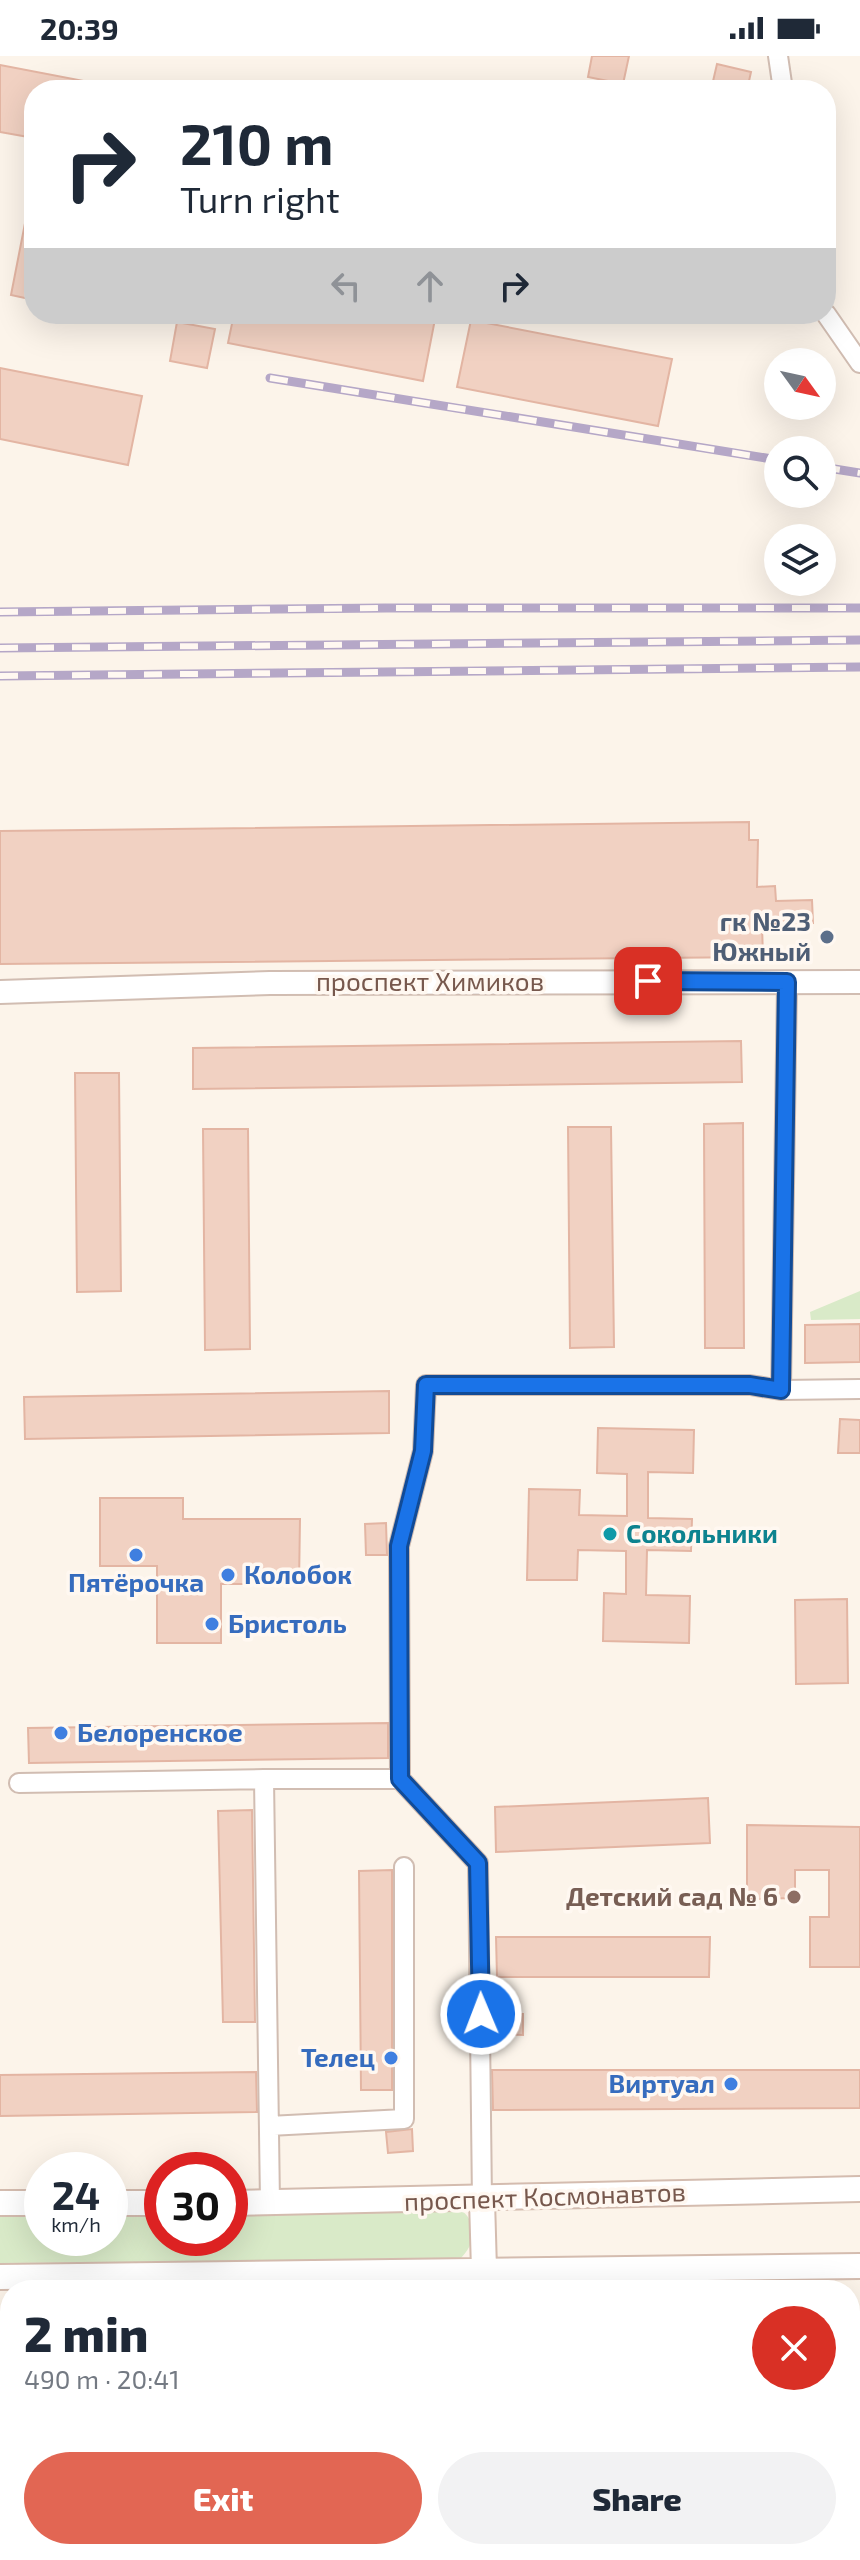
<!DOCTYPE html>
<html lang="en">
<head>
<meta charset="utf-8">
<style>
	:root { --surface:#fff; --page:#f2f2f3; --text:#1f2937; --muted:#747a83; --accent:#e26653 }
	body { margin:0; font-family:"Exo 2",sans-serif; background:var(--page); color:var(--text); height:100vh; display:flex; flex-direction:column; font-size:30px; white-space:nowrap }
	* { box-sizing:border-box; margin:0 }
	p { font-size:26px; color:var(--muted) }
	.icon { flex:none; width:44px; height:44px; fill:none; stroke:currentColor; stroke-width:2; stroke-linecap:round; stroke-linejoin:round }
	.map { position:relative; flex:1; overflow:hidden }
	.drawer { position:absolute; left:0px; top:2224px; width:860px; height:280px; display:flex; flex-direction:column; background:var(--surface); border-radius:32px 32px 0 0; box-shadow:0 8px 32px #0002 }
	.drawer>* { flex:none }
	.top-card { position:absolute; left:24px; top:24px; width:812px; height:244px; border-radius:32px; box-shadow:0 8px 32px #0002; background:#fff; color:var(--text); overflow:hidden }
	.needle { width:52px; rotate:123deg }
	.fabs { position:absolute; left:764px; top:292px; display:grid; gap:16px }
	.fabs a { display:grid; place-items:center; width:72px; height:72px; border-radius:50%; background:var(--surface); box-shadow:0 8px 32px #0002; font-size:40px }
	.speed { position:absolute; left:24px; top:2096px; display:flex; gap:16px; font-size:40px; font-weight:700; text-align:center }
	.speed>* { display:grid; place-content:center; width:104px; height:104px; border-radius:50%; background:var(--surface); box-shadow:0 8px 32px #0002; line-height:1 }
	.speed small { font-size:20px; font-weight:400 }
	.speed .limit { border:12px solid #d22; background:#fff; color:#111 }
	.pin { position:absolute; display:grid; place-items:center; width:68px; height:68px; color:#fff; margin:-34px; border-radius:16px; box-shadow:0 4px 12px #0006 }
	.me { position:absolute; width:88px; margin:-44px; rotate:359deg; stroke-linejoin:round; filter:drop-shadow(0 0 6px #0008) }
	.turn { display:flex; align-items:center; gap:28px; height:168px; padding:0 24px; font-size:36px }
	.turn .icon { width:104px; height:104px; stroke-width:2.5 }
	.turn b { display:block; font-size:56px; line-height:68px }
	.lanes { display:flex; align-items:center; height:76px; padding:0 24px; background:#0003; justify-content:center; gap:40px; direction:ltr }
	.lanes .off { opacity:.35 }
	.round { display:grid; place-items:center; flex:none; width:84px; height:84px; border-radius:42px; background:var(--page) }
	.head { display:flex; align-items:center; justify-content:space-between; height:136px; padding:0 24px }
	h1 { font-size:48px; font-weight:800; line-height:60px }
	.primary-button { display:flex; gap:16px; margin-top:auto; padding:16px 24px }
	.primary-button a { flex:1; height:92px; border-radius:48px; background:var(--accent); color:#fff; font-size:32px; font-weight:800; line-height:92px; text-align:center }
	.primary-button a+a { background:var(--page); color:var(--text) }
	.status { display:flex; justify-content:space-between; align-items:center; height:56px; padding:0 40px; background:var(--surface); direction:ltr }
	.status svg { height:22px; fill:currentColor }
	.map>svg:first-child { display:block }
	.green { fill:#d9eac8 }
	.building { fill:#f1d1c2; stroke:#e3b5a3; stroke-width:2 }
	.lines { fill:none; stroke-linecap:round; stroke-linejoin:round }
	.minor-casing { stroke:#d1bdb2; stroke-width:22 }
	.tertiary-casing { stroke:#d1bdb2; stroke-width:26 }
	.secondary-casing { stroke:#d4bcaf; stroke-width:28 }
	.minor { stroke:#fff; stroke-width:18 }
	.tertiary { stroke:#fff; stroke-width:22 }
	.secondary { stroke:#fff; stroke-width:24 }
	.rail-casing { stroke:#b5a7c7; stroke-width:9 }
	.rail { stroke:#fff8f1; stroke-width:6; stroke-dasharray:18; stroke-linecap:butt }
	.route-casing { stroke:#114b97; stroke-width:20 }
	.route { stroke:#1a73e8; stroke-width:14 }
	.service-dot { fill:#5c6f8a; stroke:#fff8f1; stroke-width:3 }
	.culture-dot { fill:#0f9aa8; stroke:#fff8f1; stroke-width:3 }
	.shop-dot { fill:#3f7fe0; stroke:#fff8f1; stroke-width:3 }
	.education-dot { fill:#8d6e63; stroke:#fff8f1; stroke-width:3 }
	.labels { text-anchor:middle; stroke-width:7; stroke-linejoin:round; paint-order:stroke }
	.service-label { font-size:26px; font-weight:bold; fill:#4e5e75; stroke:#fff8f1; text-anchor:end }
	.street-label { font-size:26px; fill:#77584d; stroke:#fff8f1 }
	.culture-label { font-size:26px; font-weight:bold; fill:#0d838f; stroke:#fff8f1; text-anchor:start }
	.shop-label { font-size:26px; font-weight:bold; fill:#366cbe; stroke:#fff8f1; text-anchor:start }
	.education-label { font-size:26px; font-weight:bold; fill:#785e54; stroke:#fff8f1; text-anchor:end }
</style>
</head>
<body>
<div class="status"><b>20:39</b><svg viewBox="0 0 49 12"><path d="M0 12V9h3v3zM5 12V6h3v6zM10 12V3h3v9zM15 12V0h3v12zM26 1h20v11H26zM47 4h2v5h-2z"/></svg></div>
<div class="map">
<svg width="860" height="2504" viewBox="0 0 860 2504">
	<rect width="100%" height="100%" fill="#fcf4ea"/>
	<path class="green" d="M860 1235V1263L811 1264 810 1256Z
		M459 2152C479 2167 476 2188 459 2204L0 2207V2155H42V2182H110V2155L162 2154V2182H230V2154Z"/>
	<path class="building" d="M592 0H629L623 28 588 21Z
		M717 8 751 16 747 34H711Z
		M0 9 89 26 88 34H34V82L0 76Z
		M26 162 34 163V244L11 239Z
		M234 258H436L423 325 228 287Z
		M471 264 672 303 658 370 457 331Z
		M177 266 215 273 207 312 170 305Z
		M0 312 142 340 128 409 0 383Z
		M749 766V784H758L757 831 775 830 776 845 812 844 813 867 762 869 763 901 0 908V775Z
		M741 985 742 1026 193 1033V992Z
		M75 1017H119L121 1235 77 1236Z
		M743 1067 744 1292H705L704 1068Z
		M568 1071H611L614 1291 570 1292Z
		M203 1073H248L250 1293 205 1294Z
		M860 1268V1306L805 1307V1269Z
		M389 1335V1377L25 1383 24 1341Z
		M840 1363 860 1364V1397H838Z
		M598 1372 694 1374 693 1417 648 1416V1462L692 1463 691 1495 647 1494 646 1539 690 1540 689 1587 603 1585 604 1537 626 1538V1495L578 1494 577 1524H527L529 1433 580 1434 579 1459 627 1460V1418L597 1417Z
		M100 1442H183V1463H300L299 1528H221V1587H157V1510H100Z
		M386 1467 387 1499H366L365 1468Z
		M847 1543 848 1627 796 1628 795 1544Z
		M388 1667V1702L29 1707 28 1672Z
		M708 1742 710 1787 496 1796 495 1751Z
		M252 1754 255 1966H223L218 1755Z
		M747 1769 860 1771V1911H810V1861H829V1814H795V1842L747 1843Z
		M392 1814V2034H361L359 1815Z
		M496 1881H710L709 1921H497Z
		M496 1957 523 1958V1979L496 1978Z
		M492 2014H860V2052L493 2054Z
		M256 2016 257 2056 0 2060V2019Z
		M412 2073 413 2095 388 2097 386 2076Z"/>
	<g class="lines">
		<defs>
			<path id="minor" d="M778 0 783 34
				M826 258 860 307
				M781 1334 787 926
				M264 1723H400
				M19 1727 264 1723 270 2147
				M269 2070 404 2063V1811
				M482 2144 478 1807 400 1723 399 1490 423 1395 426 1329H750L781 1334 860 1333
				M11 2504V2494"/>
			<path id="tertiary" d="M0 936 270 927 860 926"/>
			<path id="secondary" d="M482 2144 484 2214
				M0 2147H42
				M110 2147H162
				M230 2147 860 2133
				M0 2221 860 2210
				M592 2504 593 2494"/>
		</defs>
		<use href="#minor" class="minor-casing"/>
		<use href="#tertiary" class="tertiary-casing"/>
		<use href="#secondary" class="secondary-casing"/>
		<use href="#minor" class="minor"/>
		<use href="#tertiary" class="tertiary"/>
		<use href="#secondary" class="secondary"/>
		<defs>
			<path id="rail" d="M270 322 778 404
				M822 411 860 417
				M0 556 386 552H860
				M0 592 860 584
				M0 620 860 611"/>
		</defs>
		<use href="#rail" class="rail-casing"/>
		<use href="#rail" class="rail"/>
	</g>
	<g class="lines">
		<defs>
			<path id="route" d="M481 1958 478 1807 400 1723 399 1490 423 1395 426 1329H750L781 1334 787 926 648 925"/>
		</defs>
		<use href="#route" class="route-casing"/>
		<use href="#route" class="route"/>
	</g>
	<circle class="service-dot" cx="827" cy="881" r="8"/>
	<circle class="culture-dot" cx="610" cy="1478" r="8"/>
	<g class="shop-dot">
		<circle cx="136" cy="1499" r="8"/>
		<circle cx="228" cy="1519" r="8"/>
		<circle cx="212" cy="1568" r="8"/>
		<circle cx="61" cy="1677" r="8"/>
		<circle cx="391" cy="2002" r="8"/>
		<circle cx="731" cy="2028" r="8"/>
	</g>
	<circle class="education-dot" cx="794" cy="1841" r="8"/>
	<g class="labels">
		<g class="service-label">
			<text x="811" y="875">гк №23<tspan x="811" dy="30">Южный</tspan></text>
		</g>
		<g class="street-label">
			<text x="430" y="935">проспект Химиков</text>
			<text transform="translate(545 2141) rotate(-2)" y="9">проспект Космонавтов</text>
		</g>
		<g class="culture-label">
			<text x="626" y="1487">Сокольники</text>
		</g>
		<g class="shop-label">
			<text x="244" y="1528">Колобок</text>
			<text x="136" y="1536" text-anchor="middle">Пятёрочка</text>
			<text x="228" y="1577">Бристоль</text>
			<text x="77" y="1686">Белоренское</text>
			<text x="375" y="2011" text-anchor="end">Телец</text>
			<text x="715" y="2037" text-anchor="end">Виртуал</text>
		</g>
		<g class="education-label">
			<text x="778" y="1850">Детский сад № 6</text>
		</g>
	</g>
</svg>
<div class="fabs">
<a><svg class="needle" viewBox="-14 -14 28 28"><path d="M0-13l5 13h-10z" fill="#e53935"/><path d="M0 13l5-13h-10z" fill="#747a83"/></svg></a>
<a><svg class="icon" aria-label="search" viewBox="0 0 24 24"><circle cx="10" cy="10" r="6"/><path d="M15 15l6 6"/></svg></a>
<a><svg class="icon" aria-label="layers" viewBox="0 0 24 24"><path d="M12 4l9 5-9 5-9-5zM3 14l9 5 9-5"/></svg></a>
</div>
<div class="speed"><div>24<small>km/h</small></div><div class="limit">30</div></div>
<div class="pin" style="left:648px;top:925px;background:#d93025"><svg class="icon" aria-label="arrive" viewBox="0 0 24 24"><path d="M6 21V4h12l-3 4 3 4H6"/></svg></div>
<svg class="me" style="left:481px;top:1958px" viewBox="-20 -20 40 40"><circle r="17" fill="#1a73e8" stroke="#fff" stroke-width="3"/><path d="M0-11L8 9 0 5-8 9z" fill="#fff"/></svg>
<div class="top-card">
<div class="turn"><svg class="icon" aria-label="right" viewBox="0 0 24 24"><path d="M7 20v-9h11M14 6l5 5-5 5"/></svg><div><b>210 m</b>Turn right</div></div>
<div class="lanes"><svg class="icon off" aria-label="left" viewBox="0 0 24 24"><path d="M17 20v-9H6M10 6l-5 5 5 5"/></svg><svg class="icon off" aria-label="ahead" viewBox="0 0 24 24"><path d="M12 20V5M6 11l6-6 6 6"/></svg><svg class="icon" aria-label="right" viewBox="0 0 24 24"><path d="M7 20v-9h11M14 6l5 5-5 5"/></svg></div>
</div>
<section class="drawer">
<div class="head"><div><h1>2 min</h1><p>490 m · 20:41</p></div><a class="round" style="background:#d93025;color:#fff"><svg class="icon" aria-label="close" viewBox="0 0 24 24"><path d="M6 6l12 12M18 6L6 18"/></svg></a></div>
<div class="primary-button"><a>Exit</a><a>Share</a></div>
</section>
</div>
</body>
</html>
